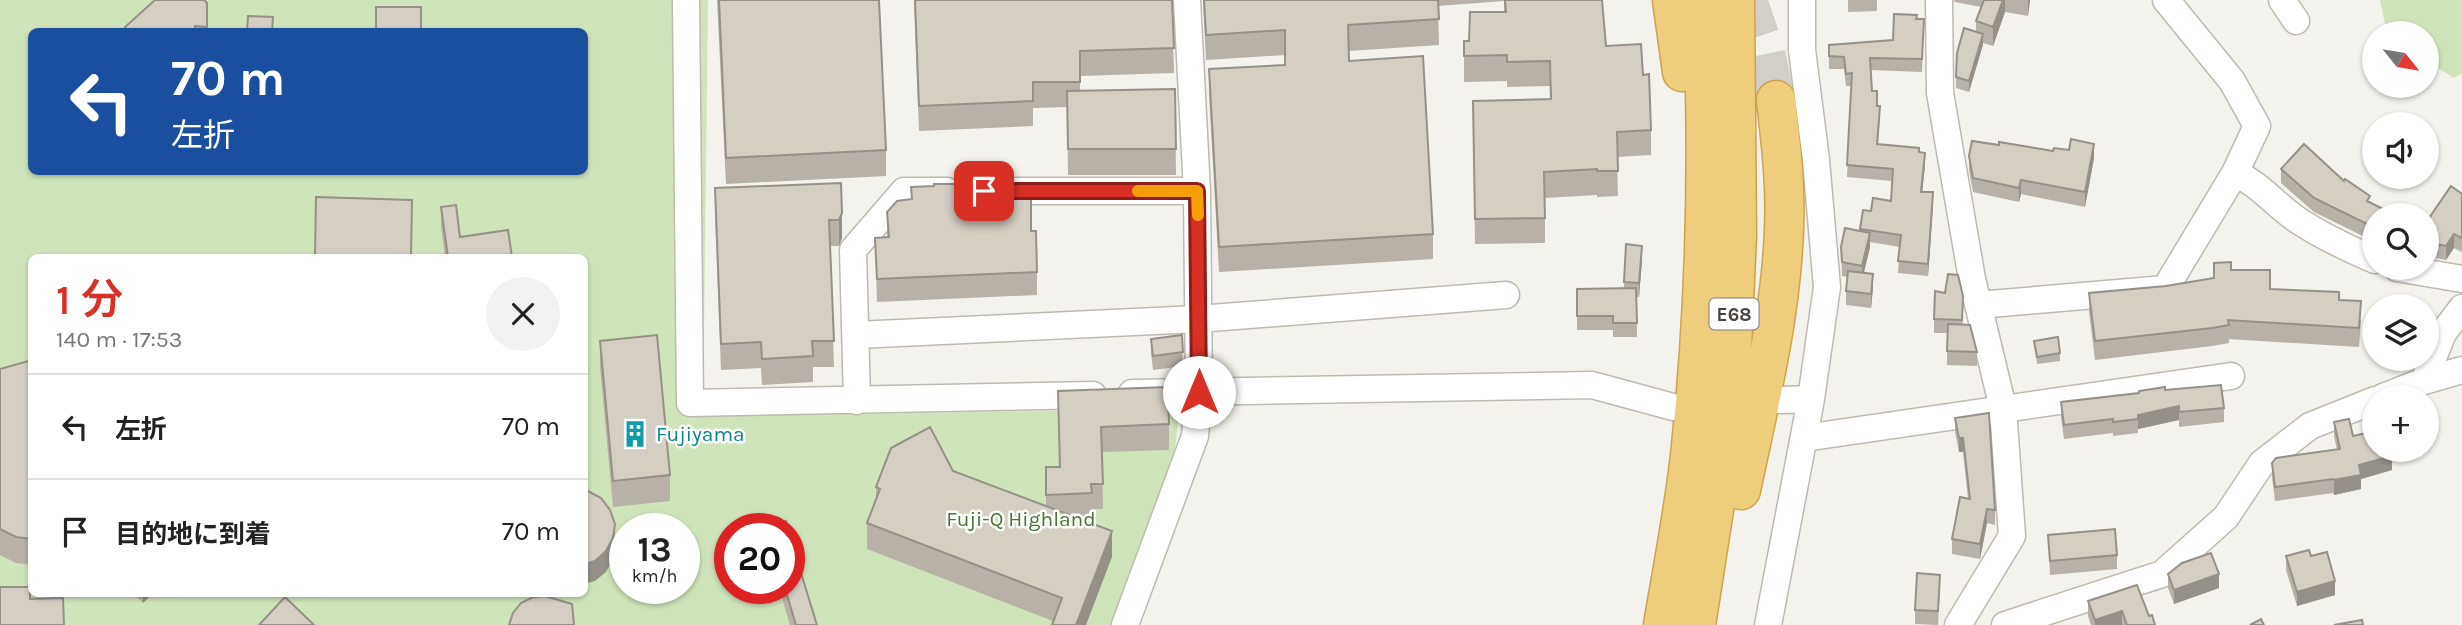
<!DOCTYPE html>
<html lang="ja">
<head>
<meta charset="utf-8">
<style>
	:root { --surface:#fff; --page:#f2f2f2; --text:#222; --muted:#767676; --line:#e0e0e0; --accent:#d93025 }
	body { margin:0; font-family:Karla,"Noto Sans JP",sans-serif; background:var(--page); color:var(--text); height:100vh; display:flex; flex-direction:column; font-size:26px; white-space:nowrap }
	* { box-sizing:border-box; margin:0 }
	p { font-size:23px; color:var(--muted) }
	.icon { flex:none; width:38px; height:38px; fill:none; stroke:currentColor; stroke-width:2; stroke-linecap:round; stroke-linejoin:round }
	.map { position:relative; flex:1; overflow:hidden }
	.details { position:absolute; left:28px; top:254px; width:560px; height:343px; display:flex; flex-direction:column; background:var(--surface); border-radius:10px; box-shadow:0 2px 5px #0004 }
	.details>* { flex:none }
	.top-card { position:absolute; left:28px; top:28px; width:560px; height:147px; border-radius:10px; box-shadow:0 2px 5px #0004; background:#1a4fa0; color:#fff; overflow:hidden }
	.needle { width:46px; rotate:120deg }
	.fabs { position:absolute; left:2362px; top:21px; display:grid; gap:14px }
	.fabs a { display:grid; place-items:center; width:77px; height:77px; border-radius:50%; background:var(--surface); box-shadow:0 2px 5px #0004; font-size:35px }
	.speed { position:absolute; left:609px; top:513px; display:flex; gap:14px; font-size:35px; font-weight:700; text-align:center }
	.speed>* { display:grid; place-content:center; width:91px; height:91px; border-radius:50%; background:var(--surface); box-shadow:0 2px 5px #0004; line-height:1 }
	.speed small { font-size:18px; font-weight:400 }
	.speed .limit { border:10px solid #d22; background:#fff; color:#111 }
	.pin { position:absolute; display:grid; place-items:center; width:60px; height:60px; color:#fff; margin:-30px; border-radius:14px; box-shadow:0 4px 10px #0006 }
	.me { position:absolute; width:77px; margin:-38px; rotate:0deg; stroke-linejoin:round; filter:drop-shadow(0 0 5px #0008) }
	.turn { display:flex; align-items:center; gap:24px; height:147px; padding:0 28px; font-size:32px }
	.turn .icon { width:91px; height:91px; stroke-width:2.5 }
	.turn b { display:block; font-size:49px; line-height:60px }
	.round { display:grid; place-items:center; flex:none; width:74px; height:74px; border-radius:37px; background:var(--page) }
	.headline { display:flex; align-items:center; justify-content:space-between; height:119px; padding:0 28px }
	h1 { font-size:42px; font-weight:600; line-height:52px; color:var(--accent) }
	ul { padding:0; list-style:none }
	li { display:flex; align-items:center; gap:21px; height:105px; padding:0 28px; border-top:2px solid var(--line) }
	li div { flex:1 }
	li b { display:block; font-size:26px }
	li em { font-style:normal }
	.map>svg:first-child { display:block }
	.green { fill:#cfe4ba; fill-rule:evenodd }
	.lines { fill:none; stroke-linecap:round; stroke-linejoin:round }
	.highway-tunnel { stroke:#d2cfc8; stroke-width:38; stroke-dasharray:38 19; stroke-linecap:butt }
	.minor-casing { stroke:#bfbab0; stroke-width:29 }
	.highway-casing { stroke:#cda34e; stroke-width:41 }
	.minor { stroke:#fff; stroke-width:26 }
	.highway { stroke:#eecd7d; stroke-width:38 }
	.wall { fill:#b7b1a8 }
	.shaded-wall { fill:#959088 }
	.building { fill:#d5cec3; stroke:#959088; stroke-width:2 }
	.route-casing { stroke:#8d1f18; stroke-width:18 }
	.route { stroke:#d93025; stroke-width:12 }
	.slow { stroke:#f59e0b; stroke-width:12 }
	.labels { text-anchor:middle; stroke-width:5; stroke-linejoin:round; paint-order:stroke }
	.shield { fill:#fff; stroke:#7f7b75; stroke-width:2 }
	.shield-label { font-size:19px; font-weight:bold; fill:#48433a }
	.culture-label { font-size:21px; fill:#0d838f; stroke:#fff; text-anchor:start }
	.park-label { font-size:21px; fill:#497433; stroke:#fff }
</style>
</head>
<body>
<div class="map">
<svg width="2462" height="625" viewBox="0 0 2462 625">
	<rect width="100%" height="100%" fill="#f4f2ec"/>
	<path class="green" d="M0 0H708L703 416 1179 409 1175 449 1110 625H0ZM32 32H584V172H32ZM32 257H584V593H32ZM625 528H684V588H625ZM730 528H789V588H730Z
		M2380 0H2462V73L2454 78 2427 61V33H2387Z"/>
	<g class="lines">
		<path class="highway-tunnel" d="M1748 0 1766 52 1776 100"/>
		<defs>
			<path id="minor" d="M686 0 690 403 1093 395
				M1939 0 1940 93 1972 279 2003 408 2012 536 1958 625
				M2166 0 2232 81 2257 126 2235 173
				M2282 0 2296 21
				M996 191H1197
				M2397 268 2462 279
				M1978 305 2165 289 2235 173C2259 184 2275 204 2296 219 2321 236 2347 248 2375 260
				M856 335 1198 319 1506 295
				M2424 381 2462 370
				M1132 393 1592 385 1673 407
				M2383 397 2424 381 2443 333 2462 308
				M1780 400 1811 399
				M857 401 853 250 904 191H947
				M1804 438 2231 376
				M1125 625 1195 436 1199 392 1197 191 1187 0
				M1768 625 1811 399 1827 287 1816 160 1802 50V0
				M2005 625 2162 574 2226 517 2262 463 2310 426 2375 400"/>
			<path id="highway" d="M1672 0 1682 72
				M1741 490C1759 404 1781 317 1784 229 1786 186 1781 143 1776 100
				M1663 625C1673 566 1685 506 1691 446 1706 299 1709 148 1702 0
				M1696 625 1723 452 1732 348 1737 235 1735 0"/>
		</defs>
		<use href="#minor" class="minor-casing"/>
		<use href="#highway" class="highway-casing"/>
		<use href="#minor" class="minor"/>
		<use href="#highway" class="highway"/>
	</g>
	<path class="wall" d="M204 0 207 32H125V27Z
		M717 0H879L886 150V176L726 184Z
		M914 0H1172L1174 73 1080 76V91L1175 89 1176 175H1068L1067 107 1033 108V126L919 131Z
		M1203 0H1602L1606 46 1643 75 1651 130V155L1617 157 1618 196 1597 197V195L1545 198V243L1475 244 1473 101 1550 99V86L1507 87V81L1464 82V41H1469L1504 12V1L1438 6 1439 45 1349 51V61L1433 234V259L1219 272 1209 94V69L1285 65V55L1206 60Z
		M1848 0H1877V11L1848 12Z
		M1954 0H2030L2028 16 2005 12 1993 46 1983 43 1969 92 1956 88V77L1976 32V21L1981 7 1955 2Z
		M1916 19H1924L1922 72 1871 70 1872 91 1877 106 1880 119 1878 144 1919 152 1925 165 1922 192 1933 205 1928 276 1898 273 1900 247 1870 242V247L1864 273 1873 288 1871 308 1846 305V291L1848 277 1842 276 1841 247 1860 231 1863 210 1871 211 1891 201 1892 181 1847 177 1851 86H1846L1844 69H1829V45L1893 40Z
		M1999 145 2094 158 2085 207 2021 194 2019 202 1973 192 1969 170V156Z
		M2281 169 2344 181 2370 202 2375 215V242L2314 212 2281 183Z
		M841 183 842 238 839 246H830L834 367H813V382L762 385 761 368 721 370 715 214V188Z
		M2462 194V252L2454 248 2446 260 2435 258 2427 254V221Z
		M441 207 460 237 512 257H445L441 226Z
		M887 212 1031 231 1037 272V295L877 302 875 238 887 237Z
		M1642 260 1639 297H1637V337H1613V330H1577V289L1624 288V282Z
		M2231 270 2270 289 2339 300 2361 320 2359 347 2229 339V343L2212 346 2095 360 2089 312V293L2166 286 2214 278Z
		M1958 275 1963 325 1977 352V366L1947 365V333H1934V319L1945 293Z
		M1182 335 1183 366 1153 370 1151 353V339Z
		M600 341 670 475V501L613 507 600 367Z
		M2034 341 2060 353V361L2037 364Z
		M32 360V565L16 563 0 555V369Z
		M2165 390 2224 408V422L2179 427V420L2138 429V433L2113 436V433L2064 439 2061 417V402Z
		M1058 391 1169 424V450L1102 452 1103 509H1092V518L1080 519 1112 557 1053 621 867 549V523L876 498V487L1046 506V467H1060Z
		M1955 418 1995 510V525L1987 523 1980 559 1952 554V539L1968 499 1963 452H1959L1955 432Z
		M2334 422 2353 436 2392 470 2361 479V489L2334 495 2333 493 2275 501 2272 477V463L2337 450 2334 436Z
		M2048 535 2117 555V569L2050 575Z
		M2286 556H2311L2335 595 2297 606 2286 570Z
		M2168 574 2219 588 2174 604 2168 588Z
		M779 588H789L817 625H790Z
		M1940 589 1938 625 1915 624V610Z
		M133 593H153L143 603Z
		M2088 601 2149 616 2155 625H2091L2088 616Z"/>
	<path class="shaded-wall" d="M2003 0H2005V12L1993 46V27Z
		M2028 0H2030L2028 16Z
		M1983 34V45L1969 92V81Z
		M2094 144V158L2085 207V192Z
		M1925 153V165L1921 204V192Z
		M2021 180V194L2019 202V188Z
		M1933 192V205L1928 276V264Z
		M842 213V238L839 246V220Z
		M1870 233V247L1862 280V266Z
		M2454 234V248L2446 260V246Z
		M1642 246V260L1639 297V283Z
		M1873 274V288L1871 308V294Z
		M2179 406V420L2138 429V415Z
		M1959 438H1963V452H1959Z
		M2392 456V470L2361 479V489L2334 495V480L2359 465Z
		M1987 509V523L1980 559V544Z
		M615 524 613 559 606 572 595 581 584 584V564Z
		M1112 531V557L1086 625H1076Z
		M2219 574V588L2174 604V590Z
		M2335 581V595L2297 606V592Z
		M143 593H153L143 603Z
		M2122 611V625H2095V620Z"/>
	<path class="building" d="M155 0H204L207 3V27L195 26V32H129L125 27Z
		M719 0H879L886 150 726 158Z
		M915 0H1172L1174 48 1080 51V82H1033V101L919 106Z
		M1204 0H1438L1439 19 1348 25 1349 61 1423 56 1433 234 1219 247 1209 69 1285 65V30L1206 35Z
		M1505 0H1602L1606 46 1641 44 1643 75 1649 74 1651 130 1617 132 1618 171H1597V169L1544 172 1545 218 1475 219 1473 101 1551 99 1550 61 1507 62V55L1464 56V41H1469L1470 12H1506Z
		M1984 0H2003L1993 27 1976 21Z
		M376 7H421V32H376Z
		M1894 14 1917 15 1916 19H1924L1922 59 1870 58 1872 91H1877V106H1880L1877 144 1919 148V152L1925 153 1921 192H1933L1928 264 1898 261 1901 235 1860 229 1863 210 1871 211 1873 198 1891 201 1893 169 1847 165 1852 73 1846 74 1844 57 1829 56V45L1893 40Z
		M248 16 273 17 272 32H247Z
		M1964 28 1983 34 1969 81 1956 77 1957 53Z
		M1175 89 1176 149H1068L1067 91Z
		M2071 139 2094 144 2085 192 2021 180 2019 188 1973 178 1969 156 1972 141 1999 145V142L2053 151 2054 148 2069 150Z
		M2304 144 2344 181 2345 179 2370 196 2367 201 2395 215H2375V228L2314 198 2281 169Z
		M841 183 842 213 839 220H829L834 341H812L813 356 762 359 761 342 721 344 715 188Z
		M934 184H1031V231H1036L1037 272 877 279 875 238 889 237 887 212 897 201 912 199 911 187 934 186Z
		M2451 186 2462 194V238L2454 234 2446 246 2435 244 2427 240V221Z
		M316 197 412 200 411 257H315Z
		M456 205 460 237 508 230 512 257H448L441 207Z
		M1845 228 1870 233 1862 266 1842 262 1841 247Z
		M1626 244 1642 246 1639 283 1624 282Z
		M2231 262V270H2270V289L2339 292V300L2361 301 2359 328 2228 320 2229 325 2212 328 2095 341 2089 293 2166 286 2214 278V263Z
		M1848 271 1873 274 1871 294 1846 291Z
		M1948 274 1958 275 1963 296 1962 320 1934 319 1935 291 1945 293Z
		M1636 288 1637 323H1613V316H1577V289Z
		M1948 324 1970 325 1977 352 1947 351Z
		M657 335 670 475 613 481 600 341Z
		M1182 335 1183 352 1153 356 1151 339Z
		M2058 337 2060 353 2037 357 2034 341Z
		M32 360V539L16 537 0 529V369Z
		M2221 385 2224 408 2179 412V406L2138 415V419L2113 422V419L2064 425 2061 402 2139 393V391L2165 387V390Z
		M1168 387 1169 424 1101 427 1103 484H1091L1092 493 1046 495V467H1060L1058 391Z
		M1989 413 1995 510 1987 509 1980 544 1952 539 1960 497 1970 499 1963 438H1959L1955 418Z
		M2349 419 2353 436 2375 431V450H2390L2392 456 2359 465 2361 475 2334 480 2333 479 2275 487 2272 463 2276 458 2340 449 2334 422Z
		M930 427 953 471 1112 531 1076 625H1052L1062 598 867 523 880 489 876 487 891 448Z
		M584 491H588L601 498 610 510 615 524 613 538 606 551 595 561 584 564Z
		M786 521 788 528H767V527Z
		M2115 529 2117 555 2050 561 2048 535Z
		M789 534 817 625H796L785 588H789Z
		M2309 550 2311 556 2327 552 2335 581 2297 592 2286 556Z
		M2211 553 2219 574 2174 590 2168 574 2182 563Z
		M1917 573 1940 575 1938 611 1915 610Z
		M2137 585 2149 616 2152 615 2155 625H2127L2122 611 2095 620 2088 601Z
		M0 587H30V599L63 598 64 625H0Z
		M545 596 572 604 574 625H509L513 613 521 603 533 597Z
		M285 597 314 625H259Z
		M2261 619 2264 625H2250Z
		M2362 620 2363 625H2334Z"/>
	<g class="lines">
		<defs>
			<path id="route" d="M984 191H1197L1199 392"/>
		</defs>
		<use href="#route" class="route-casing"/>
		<use href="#route" class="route"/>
		<path class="slow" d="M1138 191H1197L1198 215"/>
	</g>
	<defs>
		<symbol id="building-bare" viewBox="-9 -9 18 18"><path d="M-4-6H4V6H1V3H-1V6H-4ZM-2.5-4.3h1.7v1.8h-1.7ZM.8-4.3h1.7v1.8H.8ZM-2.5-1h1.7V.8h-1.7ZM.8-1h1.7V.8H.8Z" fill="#0f9aa8" stroke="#fff" stroke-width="2.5" paint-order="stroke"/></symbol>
	</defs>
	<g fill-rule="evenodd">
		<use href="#building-bare" x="616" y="415" width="38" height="38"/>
	</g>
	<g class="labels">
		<rect class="shield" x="1709.5" y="298.5" width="49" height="31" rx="5"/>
		<g class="shield-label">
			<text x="1734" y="321">E68</text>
		</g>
		<g class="culture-label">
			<text x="656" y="441">Fujiyama</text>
		</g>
		<g class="park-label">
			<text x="1021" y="526">Fuji-Q Highland</text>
		</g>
	</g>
</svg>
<div class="fabs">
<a><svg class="needle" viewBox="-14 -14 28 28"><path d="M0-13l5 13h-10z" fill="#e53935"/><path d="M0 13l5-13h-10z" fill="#767676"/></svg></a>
<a><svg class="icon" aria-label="sound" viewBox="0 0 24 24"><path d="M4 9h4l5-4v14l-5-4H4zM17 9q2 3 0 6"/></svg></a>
<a><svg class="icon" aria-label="search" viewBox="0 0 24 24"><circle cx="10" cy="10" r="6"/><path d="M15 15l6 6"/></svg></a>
<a><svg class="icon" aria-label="layers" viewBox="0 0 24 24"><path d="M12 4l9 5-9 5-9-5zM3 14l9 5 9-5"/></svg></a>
<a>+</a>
</div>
<div class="speed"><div>13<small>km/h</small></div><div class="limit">20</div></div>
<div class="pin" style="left:984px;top:191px;background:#d93025"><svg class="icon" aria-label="arrive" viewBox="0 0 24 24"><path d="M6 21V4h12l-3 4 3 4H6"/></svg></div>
<svg class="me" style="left:1199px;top:392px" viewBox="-20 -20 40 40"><circle r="19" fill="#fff"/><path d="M0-13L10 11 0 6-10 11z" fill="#d93025"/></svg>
<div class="top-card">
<div class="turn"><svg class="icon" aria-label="left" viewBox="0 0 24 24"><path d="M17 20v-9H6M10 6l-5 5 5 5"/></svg><div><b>70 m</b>左折</div></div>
</div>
<section class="details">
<div class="headline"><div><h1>1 分</h1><p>140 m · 17:53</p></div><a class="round"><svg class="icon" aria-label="close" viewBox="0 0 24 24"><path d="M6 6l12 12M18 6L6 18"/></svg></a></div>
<ul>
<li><svg class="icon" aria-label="left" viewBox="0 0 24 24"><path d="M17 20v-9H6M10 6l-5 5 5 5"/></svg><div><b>左折</b></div><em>70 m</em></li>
<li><svg class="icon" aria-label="arrive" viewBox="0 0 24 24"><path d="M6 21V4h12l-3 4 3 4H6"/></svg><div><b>目的地に到着</b></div><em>70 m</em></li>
</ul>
</section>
</div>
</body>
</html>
